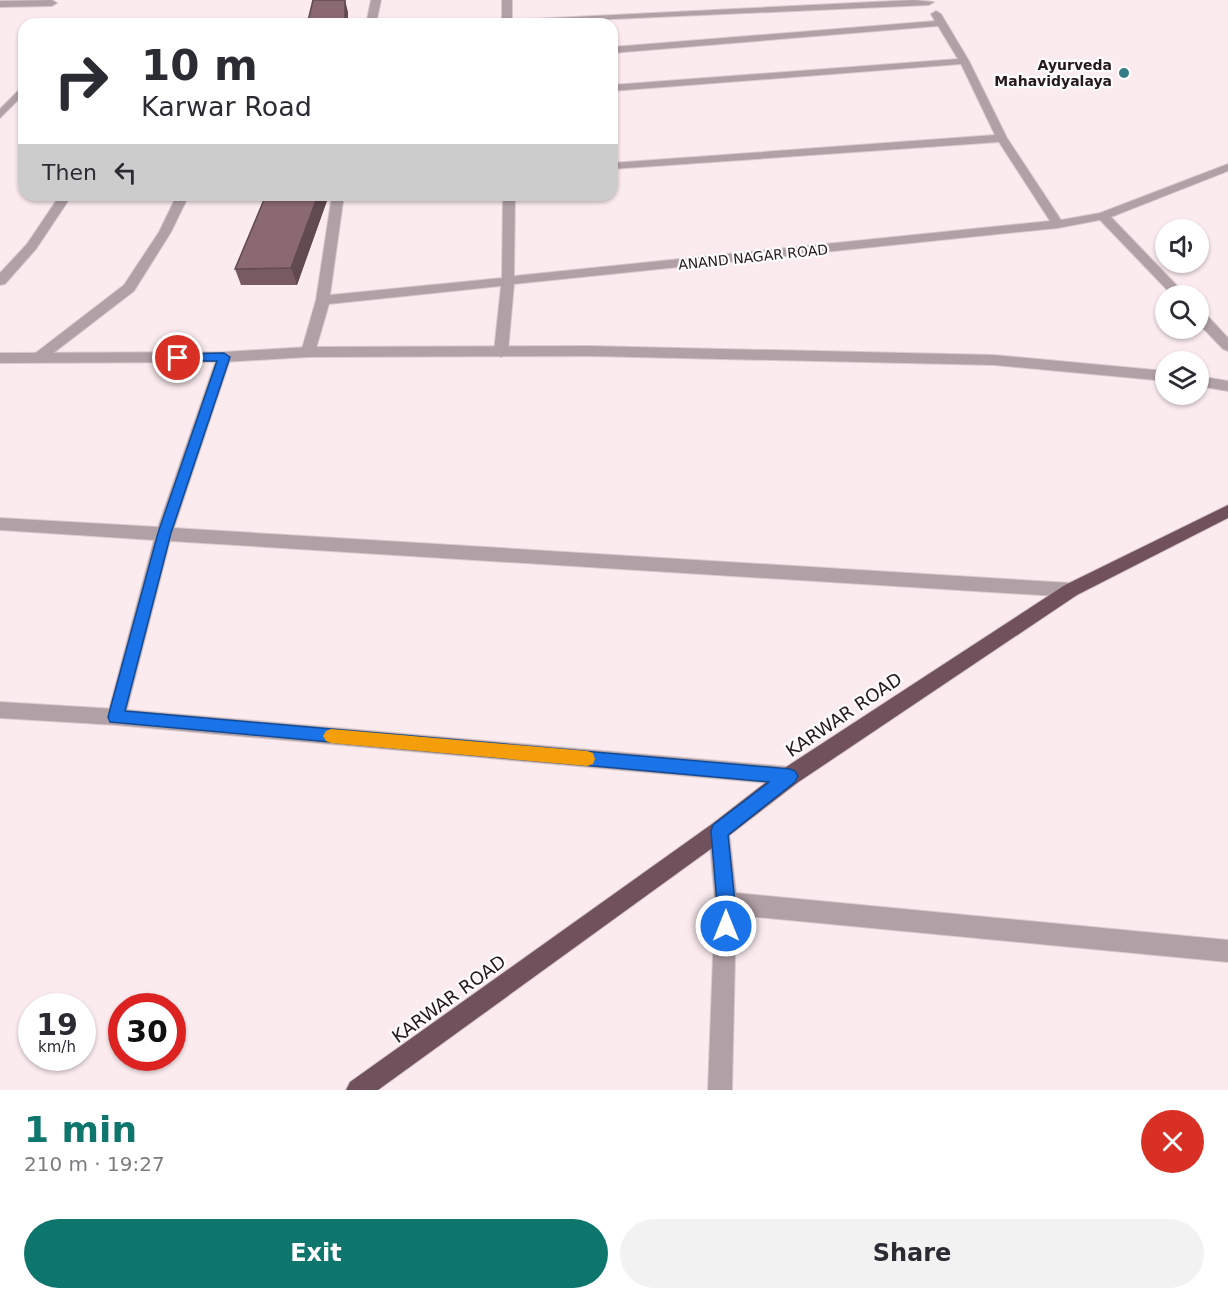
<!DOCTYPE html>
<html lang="en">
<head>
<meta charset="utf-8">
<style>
	:root { --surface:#fff; --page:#f2f2f3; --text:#2b2b33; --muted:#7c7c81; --accent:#0f766e }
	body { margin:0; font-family:"DejaVu Sans",sans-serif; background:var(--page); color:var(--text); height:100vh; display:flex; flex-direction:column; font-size:22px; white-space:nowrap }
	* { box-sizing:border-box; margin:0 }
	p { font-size:20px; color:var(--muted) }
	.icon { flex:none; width:33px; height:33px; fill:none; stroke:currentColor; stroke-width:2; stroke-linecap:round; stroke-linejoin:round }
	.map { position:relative; height:1090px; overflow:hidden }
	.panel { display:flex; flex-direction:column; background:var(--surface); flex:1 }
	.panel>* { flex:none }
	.top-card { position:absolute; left:18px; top:18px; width:600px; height:183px; border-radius:18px; box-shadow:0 2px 4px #0004; background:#fff; color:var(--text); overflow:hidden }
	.fabs { position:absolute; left:1155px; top:219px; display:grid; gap:12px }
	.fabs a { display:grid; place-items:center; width:54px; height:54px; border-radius:50%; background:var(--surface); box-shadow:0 2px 4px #0004; font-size:30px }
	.speed { position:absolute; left:18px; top:993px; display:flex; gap:12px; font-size:30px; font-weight:700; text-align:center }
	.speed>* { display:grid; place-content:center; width:78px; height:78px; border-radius:50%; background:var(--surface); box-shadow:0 2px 4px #0004; line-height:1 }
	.speed small { font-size:15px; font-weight:400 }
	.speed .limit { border:9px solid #d22; background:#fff; color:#111 }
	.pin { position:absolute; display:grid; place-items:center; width:51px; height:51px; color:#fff; margin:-26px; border:3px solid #fff; border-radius:50%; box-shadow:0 2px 6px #0007 }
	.me { position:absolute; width:66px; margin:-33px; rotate:0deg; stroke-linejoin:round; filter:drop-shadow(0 0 4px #0008) }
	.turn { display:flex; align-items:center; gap:21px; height:126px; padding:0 24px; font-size:27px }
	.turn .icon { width:78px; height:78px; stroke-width:2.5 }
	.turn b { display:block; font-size:42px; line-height:51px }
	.then { display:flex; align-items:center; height:57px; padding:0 24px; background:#0003; gap:12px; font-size:22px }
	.round { display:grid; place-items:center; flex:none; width:63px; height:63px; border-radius:32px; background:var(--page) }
	.overview { display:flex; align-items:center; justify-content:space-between; height:102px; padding:0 24px }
	h1 { font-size:36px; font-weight:700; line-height:45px; color:var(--accent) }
	.button { display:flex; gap:12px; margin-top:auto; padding:12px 24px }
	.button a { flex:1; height:69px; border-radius:36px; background:var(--accent); color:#fff; font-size:24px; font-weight:700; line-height:69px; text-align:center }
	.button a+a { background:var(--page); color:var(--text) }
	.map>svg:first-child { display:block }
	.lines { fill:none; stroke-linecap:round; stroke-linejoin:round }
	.service-casing { stroke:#d9c9cd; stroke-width:2 }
	.minor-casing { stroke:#d9c9cd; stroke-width:2 }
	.tertiary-casing { stroke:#d9c9cd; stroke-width:2 }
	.trunk-casing { stroke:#d9c9cd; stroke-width:2 }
	.service { fill:#b1a0a5; fill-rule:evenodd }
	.minor { fill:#b1a0a5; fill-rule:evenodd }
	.tertiary { fill:#b1a0a5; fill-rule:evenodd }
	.trunk { fill:#71525c; fill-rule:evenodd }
	.wall { fill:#785a63 }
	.shaded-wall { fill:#614a50 }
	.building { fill:#8b6973; stroke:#614a50; stroke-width:1.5 }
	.route { fill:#1a73e8; stroke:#114b97; stroke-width:1.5 }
	.slow { fill:#f59e0b }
	.poi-dot { fill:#367c87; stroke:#fdfdfd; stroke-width:2 }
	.labels { text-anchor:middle; stroke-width:4.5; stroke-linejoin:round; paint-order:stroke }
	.far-poi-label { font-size:14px; font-weight:bold; fill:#26181c; stroke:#fdfdfd; text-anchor:end }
	.far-street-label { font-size:14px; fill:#26181c; stroke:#fdfdfd }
	.near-street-label { font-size:18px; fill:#26181c; stroke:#fdfdfd }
</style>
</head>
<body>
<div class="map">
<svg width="1228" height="1090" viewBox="0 0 1228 1090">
	<rect width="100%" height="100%" fill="#fbebef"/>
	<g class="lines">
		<defs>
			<path id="service" d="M177 195H189L171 232 134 291 43 361H33V355L124 285 159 232Z"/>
			<path id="minor" d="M371 0H381L376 24H366Z
				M502 0H512V20L914 0 934 2 929 5 502 24Z
				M0 1 52 0 57 3 52 6 0 7Z
				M936 11 941 14 969 61 1007 138 1061 220 1100 213 1228 164V171L1111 217 1187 296H1173L1100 220 1058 228 514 284 508 352 501 357 494 352 501 286 329 304 315 352 308 357 301 352 316 300 332 195H344L330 295 502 278 503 195H515L514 276 1050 221 999 142 612 169V163L995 135 961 64 612 91V85L958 59 938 26 612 53V47L935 21 931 14Z
				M24 85V94L0 118V109Z
				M60 195H72L36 249 5 284 0 285V273L27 244Z
				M1198 310 1203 311 1228 338V351L1223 349 1198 323Z
				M224 352 231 357 174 528 1071 583 1077 585 1080 590 1077 595 1071 597 170 541 125 717 123 723 116 725 109 723 107 717 154 540 0 530V518L158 527 217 357Z
				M719 821 726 824 729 831 736 893 1228 940V962L736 915 732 1090H708L715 903 709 831 712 824Z"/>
			<path id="tertiary" d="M589 346 994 355 1166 371V381L994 365 589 356 308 357 224 362 0 363V353L224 352 308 347Z
				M1198 376 1228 381V391L1198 386Z
				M0 702 116 709 790 767 797 769 800 776 797 783 790 785 116 725 0 718Z"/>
			<path id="trunk" d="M1228 505V518L1077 595 797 783 726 838 378 1090H346L350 1082 712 824 783 769 1065 585Z"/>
		</defs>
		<use href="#service" class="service-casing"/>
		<use href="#minor" class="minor-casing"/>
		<use href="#tertiary" class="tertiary-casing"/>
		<use href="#trunk" class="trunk-casing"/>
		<use href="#service" class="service"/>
		<use href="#minor" class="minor"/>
		<use href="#tertiary" class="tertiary"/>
		<use href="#trunk" class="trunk"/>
	</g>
	<path class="wall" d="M266 195H329L297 285H241L235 269Z"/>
	<path class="shaded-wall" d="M345 0 348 12V24H345Z
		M318 195H329L297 285 291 268Z"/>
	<path class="building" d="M313 0H345V24H224L308 21Z
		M266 195H318L291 268 235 269Z"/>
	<path class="route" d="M224 353 230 357 171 533 125 711 790 769 795 771 798 776 795 782 728 835 735 903 732 933 726 935 719 933 717 926V903L711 831 713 825 769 782 110 722 108 717 158 533 217 361H178L173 358 178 354Z"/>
	<path class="slow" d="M331 729 587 751 593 753 595 759 593 764 587 766 331 743 326 741 323 736 326 731Z"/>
	<circle class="poi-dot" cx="1124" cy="73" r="6"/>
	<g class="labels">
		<g class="far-poi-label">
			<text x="1112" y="70">Ayurveda<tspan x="1112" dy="16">Mahavidyalaya</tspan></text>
		</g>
		<g class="far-street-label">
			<text transform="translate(753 257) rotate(-6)" y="5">ANAND NAGAR ROAD</text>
		</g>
		<g class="near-street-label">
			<text transform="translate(844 715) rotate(-34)" y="6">KARWAR ROAD</text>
			<text transform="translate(449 999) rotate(-36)" y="6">KARWAR ROAD</text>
		</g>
	</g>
</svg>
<div class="fabs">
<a><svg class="icon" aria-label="sound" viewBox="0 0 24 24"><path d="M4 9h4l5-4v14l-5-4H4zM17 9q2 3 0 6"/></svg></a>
<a><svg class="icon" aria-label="search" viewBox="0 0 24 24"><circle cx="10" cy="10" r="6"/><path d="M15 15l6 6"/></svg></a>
<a><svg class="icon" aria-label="layers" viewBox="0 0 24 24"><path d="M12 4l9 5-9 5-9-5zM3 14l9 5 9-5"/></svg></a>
</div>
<div class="speed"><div>19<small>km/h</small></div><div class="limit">30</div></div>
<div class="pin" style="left:178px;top:358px;background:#d93025"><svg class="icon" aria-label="arrive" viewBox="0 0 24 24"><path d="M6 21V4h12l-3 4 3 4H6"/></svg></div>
<svg class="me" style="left:726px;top:926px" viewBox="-20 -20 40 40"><circle r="17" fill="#1a73e8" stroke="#fff" stroke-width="3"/><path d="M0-11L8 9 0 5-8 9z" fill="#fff"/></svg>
<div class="top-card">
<div class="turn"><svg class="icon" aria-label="right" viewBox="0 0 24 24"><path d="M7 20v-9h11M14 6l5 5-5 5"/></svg><div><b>10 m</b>Karwar Road</div></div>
<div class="then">Then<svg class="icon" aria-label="left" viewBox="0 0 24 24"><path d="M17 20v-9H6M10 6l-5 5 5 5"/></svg></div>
</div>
</div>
<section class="panel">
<div class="overview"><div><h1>1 min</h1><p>210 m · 19:27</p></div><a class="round" style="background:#d93025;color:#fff"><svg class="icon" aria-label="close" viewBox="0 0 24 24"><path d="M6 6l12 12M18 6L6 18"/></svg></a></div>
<div class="button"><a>Exit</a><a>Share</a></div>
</section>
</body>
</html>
